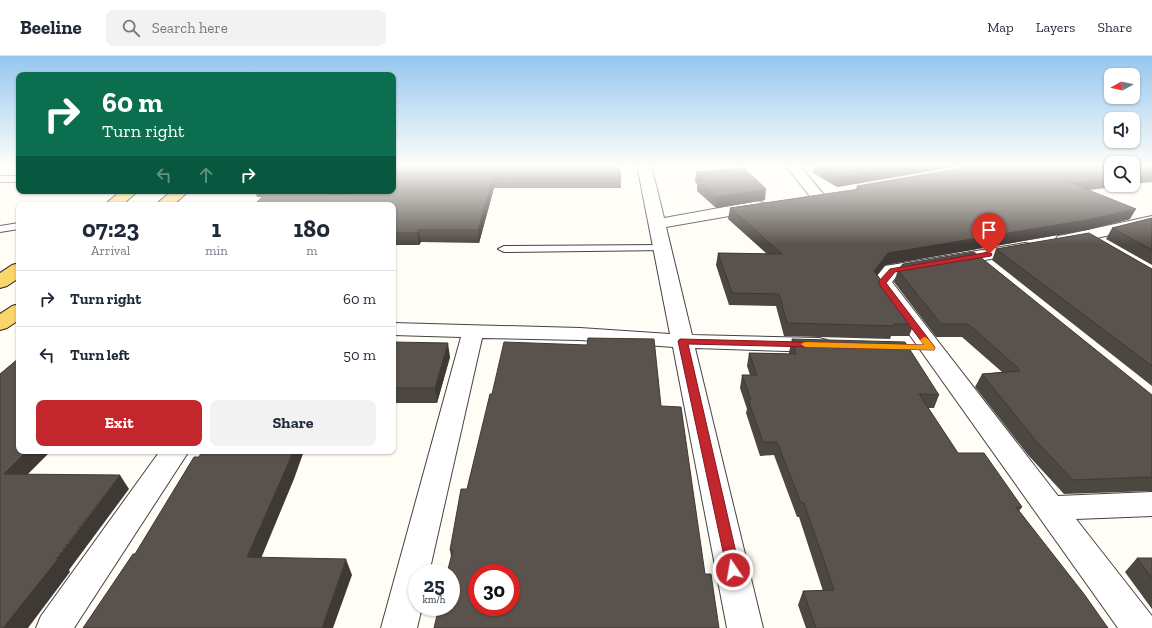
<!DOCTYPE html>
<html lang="en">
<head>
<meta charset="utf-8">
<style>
	:root { --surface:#fff; --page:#f2f2f3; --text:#1f2937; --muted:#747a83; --line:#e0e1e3; --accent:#c4262e }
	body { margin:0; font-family:"Zilla Slab",serif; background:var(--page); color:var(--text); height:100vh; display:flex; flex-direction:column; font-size:15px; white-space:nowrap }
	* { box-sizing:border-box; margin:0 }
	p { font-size:13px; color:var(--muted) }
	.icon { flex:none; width:22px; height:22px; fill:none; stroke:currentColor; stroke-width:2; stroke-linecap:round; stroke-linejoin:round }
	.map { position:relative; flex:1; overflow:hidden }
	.drawer { position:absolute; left:16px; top:146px; width:380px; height:252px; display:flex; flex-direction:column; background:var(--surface); border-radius:8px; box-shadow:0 1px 3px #0004 }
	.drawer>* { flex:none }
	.top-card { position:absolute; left:16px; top:16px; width:380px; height:122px; border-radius:8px; box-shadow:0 1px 3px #0004; background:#0b6e4f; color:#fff; overflow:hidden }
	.needle { width:26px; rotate:262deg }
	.tools { position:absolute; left:1104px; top:12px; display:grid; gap:8px }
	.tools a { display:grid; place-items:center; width:36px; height:36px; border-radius:8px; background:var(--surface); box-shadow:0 1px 3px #0004; font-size:20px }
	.speed { position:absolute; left:408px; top:508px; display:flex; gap:8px; font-size:20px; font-weight:700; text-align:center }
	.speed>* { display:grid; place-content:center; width:52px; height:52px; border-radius:50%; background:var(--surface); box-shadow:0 1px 3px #0004; line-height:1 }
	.speed small { font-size:10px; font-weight:400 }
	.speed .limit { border:6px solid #d22; background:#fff; color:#111 }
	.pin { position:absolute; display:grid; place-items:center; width:34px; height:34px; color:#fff; margin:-41px -17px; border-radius:50% 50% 50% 0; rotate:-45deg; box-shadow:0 0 4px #0007 }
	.pin .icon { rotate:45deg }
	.me { position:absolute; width:44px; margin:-22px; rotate:348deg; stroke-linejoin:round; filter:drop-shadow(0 0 3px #0008) }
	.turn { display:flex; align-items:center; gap:14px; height:84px; padding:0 20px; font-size:18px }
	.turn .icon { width:52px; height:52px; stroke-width:2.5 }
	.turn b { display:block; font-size:28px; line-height:34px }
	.lanes { display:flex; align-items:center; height:38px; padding:0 20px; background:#0003; justify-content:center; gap:20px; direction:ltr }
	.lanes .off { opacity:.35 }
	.eta { display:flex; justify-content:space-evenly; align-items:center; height:68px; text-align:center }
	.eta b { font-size:24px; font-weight:700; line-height:28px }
	.button { display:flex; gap:8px; margin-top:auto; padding:8px 20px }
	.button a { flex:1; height:46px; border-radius:8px; background:var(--accent); color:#fff; font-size:16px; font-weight:700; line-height:46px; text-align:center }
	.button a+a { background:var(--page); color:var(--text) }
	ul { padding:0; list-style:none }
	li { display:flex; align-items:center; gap:12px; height:56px; padding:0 20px; border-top:1px solid var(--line) }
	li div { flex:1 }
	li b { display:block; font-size:15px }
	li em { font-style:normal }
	header { display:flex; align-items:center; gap:24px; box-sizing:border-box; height:56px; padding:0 20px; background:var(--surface); border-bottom:1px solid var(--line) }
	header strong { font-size:19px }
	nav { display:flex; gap:22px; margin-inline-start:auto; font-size:14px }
	.search { width:280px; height:36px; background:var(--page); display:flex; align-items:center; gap:10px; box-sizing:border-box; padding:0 14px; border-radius:8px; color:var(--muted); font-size:15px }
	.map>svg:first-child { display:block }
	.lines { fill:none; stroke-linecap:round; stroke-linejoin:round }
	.lane-casing { stroke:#444; stroke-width:2 }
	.street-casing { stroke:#444; stroke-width:2 }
	.primary-casing { stroke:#222; stroke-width:2 }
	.lane { fill:#fff; fill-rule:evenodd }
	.street { fill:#fff; fill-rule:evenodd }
	.primary { fill:#f9d66b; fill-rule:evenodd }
	.wall { fill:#4d4742 }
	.shaded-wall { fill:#3f3936 }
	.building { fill:#5a524d; stroke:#3f3936; fill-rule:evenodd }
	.route { fill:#c4262e; stroke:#7f191e }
	.slow { fill:#f59e0b }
</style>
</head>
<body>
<header>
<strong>Beeline</strong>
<div class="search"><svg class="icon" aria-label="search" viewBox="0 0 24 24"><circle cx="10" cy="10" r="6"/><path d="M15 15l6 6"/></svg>Search here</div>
<nav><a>Map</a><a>Layers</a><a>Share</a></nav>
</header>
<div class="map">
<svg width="1152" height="572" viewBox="0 0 1152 572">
	<rect width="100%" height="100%" fill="#fffdf5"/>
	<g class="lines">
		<defs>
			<path id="lane" d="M0 120H19V126H0Z
				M19 167V173L0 176V170Z
				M663 189 669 192 667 194 504 196 498 193 504 190Z"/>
			<path id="street" d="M637 109H651L664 162 758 145 763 147 766 150 763 153 758 155 666 171 692 279 819 282 827 284 830 289 827 294 819 296 695 292 763 572H727L673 291 580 284 482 282 429 517H417V551H422L417 572H381L461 281 393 279V267L580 272 670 278Z
				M785 109H799L825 140 822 143 817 145 812 143Z
				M1152 160V170L1064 189 1058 188 1055 184 1058 180 1064 179Z
				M1025 187 1031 188 1034 192 1031 196 898 219 892 226 1058 440 1152 436V460L1076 463 1152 560V572H1118L872 226 885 210Z
				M160 395H189L74 572H36L41 560Z"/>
			<path id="primary" d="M121 135H138L122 149H104Z
				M172 135H189L173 149H155Z
				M19 207V222L7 230 0 232V217L12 209Z
				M19 248V264L7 272 0 274V258L12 250Z"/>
		</defs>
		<use href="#lane" class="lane-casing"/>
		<use href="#street" class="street-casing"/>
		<use href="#primary" class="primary-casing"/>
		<use href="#lane" class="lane"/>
		<use href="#street" class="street"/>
		<use href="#primary" class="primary"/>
	</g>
	<path class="wall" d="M393 109 621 122V132H494L479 187 421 186 419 189H393V149L257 141 255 135H343L341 139 350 138Z
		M809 109H965L837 131 813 117 814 112Z
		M696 116 765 144 716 152 697 135V128L695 126Z
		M1128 129 1089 134 1130 163 1087 174 885 209 877 219 914 268 909 280H891L890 283 784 280 776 250 729 249 716 209 718 197 767 198 728 163 730 152 856 133 857 130Z
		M1152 162V209L1106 183 1112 172Z
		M996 193 1152 213V330L992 204Z
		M898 214 1152 339V435L1064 438 1028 399 975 331 982 318 1002 316 962 281H936L894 226Z
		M654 283 451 501 450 494 467 433 492 338 587 289Z
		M792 283 939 339 934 352H928L958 397 1022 451 1019 455 1108 572H806L798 549 803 535H823L799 461H797L774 399 760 400 746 357 747 353 740 332 742 319H750L747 310 749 297 789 298V296Z
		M393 286 450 301 437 347H393Z
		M1137 502H1152V553L1125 516Z"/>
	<path class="shaded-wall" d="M911 109H965L837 131 840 121Z
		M1152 117V126L1133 128V119Z
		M493 122 494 132 479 187 478 174Z
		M1111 122V129H1128L1066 137 1071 127Z
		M766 133 765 144 716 152 717 141Z
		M333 135H343L334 148 331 137Z
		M1136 153 1130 163 1087 174 885 209 871 227 874 215 888 197Z
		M419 174 421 186 419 189 417 177Z
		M448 287 450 301 437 347 435 332Z
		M27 395H51L14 432 4 418Z
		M293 395H304L294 423 255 517 247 501Z
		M120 419 129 433 69 514 70 516 28 572H3Z
		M346 503 352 519 333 572H322Z"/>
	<path class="building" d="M393 109H619L621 122H493L478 174H419L417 177H393V149H254L268 135H333L331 137V139L350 138 352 135H393Z
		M818 109H911L840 121Z
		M980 109H1111V122L1071 127 1136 153 1092 163 888 197 874 215 914 268H893L895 270 787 267 779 238 732 237 718 197 782 198 730 152 861 133 857 130Z
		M1133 109H1152V117L1133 119Z
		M744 112 766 133 717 141 698 125 704 124 696 116Z
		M1152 162V194L1112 172Z
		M1089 177 1152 213V310L996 193Z
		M974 196 1152 339V421L1073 424 1036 385 982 318 1020 315 1017 312H1018L968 268H941L898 214 903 208Z
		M588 282 654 283 661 350 681 351 705 518H711L719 572H434L439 551H451V517H447L453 494H450L461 433H467L490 338H492L504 286 587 289ZM477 517H511V551H477Z
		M792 283 905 286 939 339 919 338 958 397H984L1022 451H1016L1084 538 1108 572H816L803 535 834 534 804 447H801L777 386H763L748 344H751L742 319H757L749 297 796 298Z
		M393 286 448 287 435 332H393Z
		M19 302V395H27L4 418 120 419 56 502H59L3 572H0V318Z
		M202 395H293L288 408 247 501 346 503 322 572H83L133 498H135L194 401H199Z
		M1137 502H1152V522Z"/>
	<linearGradient id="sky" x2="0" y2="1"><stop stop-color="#95c6ee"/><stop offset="0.58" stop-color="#fffefa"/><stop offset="1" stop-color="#fffefa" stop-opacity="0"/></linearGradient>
	<rect width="1152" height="189" fill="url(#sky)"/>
	<path class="route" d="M989 196 992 198 991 200 895 216 886 227 934 290 935 292 934 294 688 288 740 514 738 519 733 520 728 519 678 285 680 283 924 289 879 228V225L890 213Z"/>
	<path class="slow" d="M924 281C929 282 932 288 935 292L934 294 805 291 801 288 805 286 924 289 920 284Z"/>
</svg>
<div class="tools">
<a><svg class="needle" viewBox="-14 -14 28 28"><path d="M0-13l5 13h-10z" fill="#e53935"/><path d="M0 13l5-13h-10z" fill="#747a83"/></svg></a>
<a><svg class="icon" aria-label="sound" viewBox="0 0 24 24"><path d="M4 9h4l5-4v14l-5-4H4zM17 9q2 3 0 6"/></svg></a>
<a><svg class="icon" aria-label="search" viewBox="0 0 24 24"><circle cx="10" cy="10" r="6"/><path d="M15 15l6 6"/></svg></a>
</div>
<div class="speed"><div>25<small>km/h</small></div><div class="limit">30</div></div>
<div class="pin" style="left:989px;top:198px;background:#d93025"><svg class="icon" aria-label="arrive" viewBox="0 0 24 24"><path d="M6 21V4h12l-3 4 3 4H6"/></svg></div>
<svg class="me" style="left:733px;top:514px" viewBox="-20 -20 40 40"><circle r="17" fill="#c4262e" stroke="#fff" stroke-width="3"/><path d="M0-11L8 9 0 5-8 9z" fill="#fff"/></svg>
<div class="top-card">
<div class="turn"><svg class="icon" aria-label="right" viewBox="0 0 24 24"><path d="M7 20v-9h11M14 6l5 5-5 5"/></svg><div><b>60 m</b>Turn right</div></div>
<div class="lanes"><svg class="icon off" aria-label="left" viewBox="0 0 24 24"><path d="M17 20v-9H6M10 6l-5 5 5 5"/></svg><svg class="icon off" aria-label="ahead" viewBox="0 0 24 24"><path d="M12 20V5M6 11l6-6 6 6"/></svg><svg class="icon" aria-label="right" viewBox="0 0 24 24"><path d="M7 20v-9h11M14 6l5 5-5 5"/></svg></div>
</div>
<section class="drawer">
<div class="eta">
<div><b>07:23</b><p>Arrival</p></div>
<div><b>1</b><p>min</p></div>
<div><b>180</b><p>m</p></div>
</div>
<ul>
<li><svg class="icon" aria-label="right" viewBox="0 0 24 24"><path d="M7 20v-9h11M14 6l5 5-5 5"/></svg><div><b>Turn right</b></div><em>60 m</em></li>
<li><svg class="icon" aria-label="left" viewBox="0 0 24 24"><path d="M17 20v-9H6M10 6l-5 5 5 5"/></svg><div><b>Turn left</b></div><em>50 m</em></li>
</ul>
<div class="button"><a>Exit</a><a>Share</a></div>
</section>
</div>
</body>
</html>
